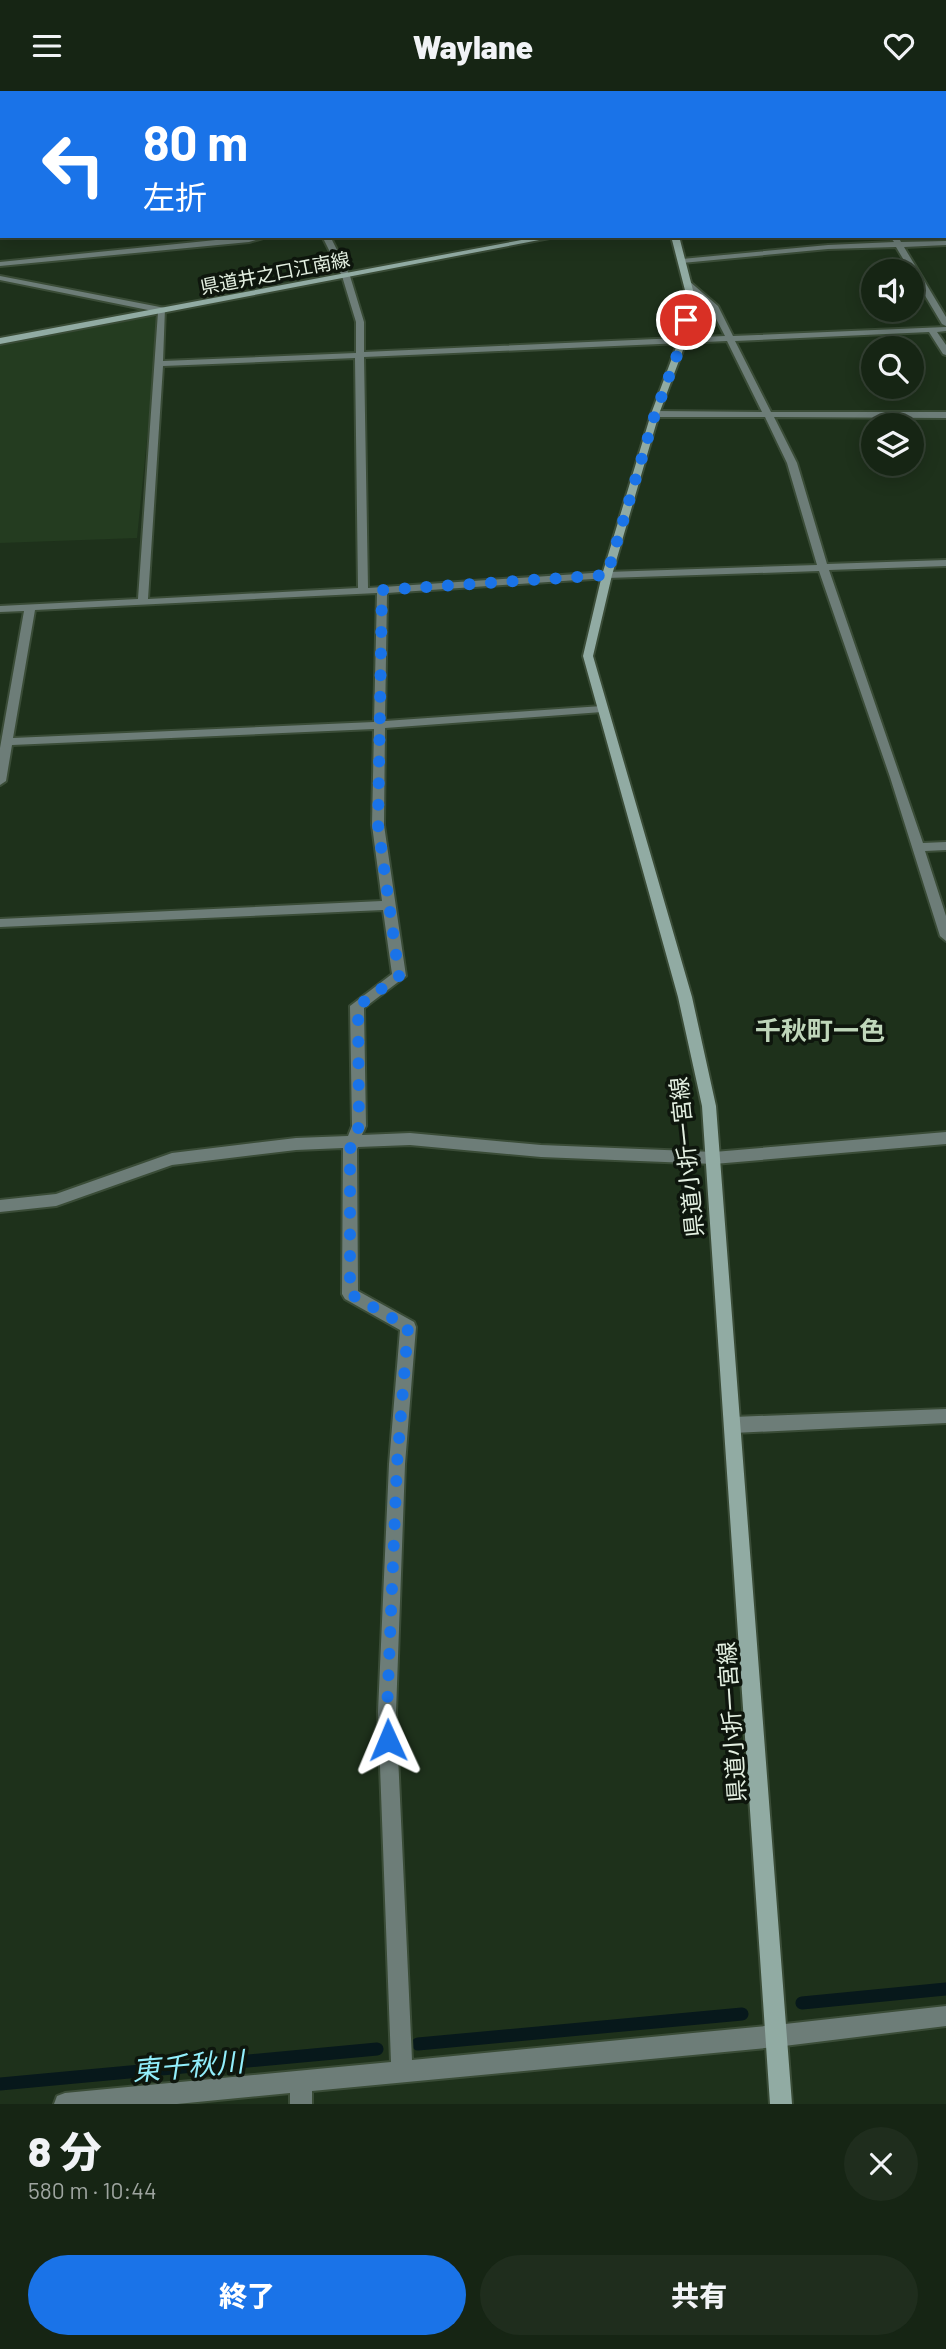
<!DOCTYPE html>
<html lang="ja">
<head>
<meta charset="utf-8">
<style>
	:root { --surface:#162514; --page:#1f2d1d; --text:#f1f3f6; --muted:#9ea5a0; --line:#354234; --accent:#1a73e8 }
	body { margin:0; font-family:Barlow,"Noto Sans JP",sans-serif; background:var(--page); color:var(--text); height:100vh; display:flex; flex-direction:column; font-size:26px; white-space:nowrap }
	* { box-sizing:border-box; margin:0 }
	p { font-size:23px; color:var(--muted) }
	.icon { flex:none; width:38px; height:38px; fill:none; stroke:currentColor; stroke-width:2; stroke-linecap:round; stroke-linejoin:round }
	.map { position:relative; height:2013px; overflow:hidden }
	.sheet { display:flex; flex-direction:column; background:var(--surface); flex:1 }
	.sheet>* { flex:none }
	.hud { position:absolute; left:0px; top:0px; width:947px; height:147px; box-shadow:0 4px 18px #0003,0 0 0 2px var(--line); background:#1a73e8; color:#fff; overflow:hidden }
	.fabs { position:absolute; left:861px; top:168px; display:grid; gap:14px }
	.fabs a { display:grid; place-items:center; width:63px; height:63px; border-radius:50%; background:var(--surface); box-shadow:0 4px 18px #0003,0 0 0 2px var(--line); font-size:35px }
	.pin { position:absolute; display:grid; place-items:center; width:60px; height:60px; color:#fff; margin:-30px; border:4px solid #fff; border-radius:50%; box-shadow:0 2px 7px #0007 }
	.me { position:absolute; width:77px; margin:-38px; rotate:359deg; stroke-linejoin:round; filter:drop-shadow(0 0 5px #0008) }
	.turn { display:flex; align-items:center; gap:24px; height:147px; padding:0 28px; font-size:32px }
	.turn .icon { width:91px; height:91px; stroke-width:2.5 }
	.turn b { display:block; font-size:49px; line-height:60px }
	.round { display:grid; place-items:center; flex:none; width:74px; height:74px; border-radius:37px; background:var(--page) }
	.headline { display:flex; align-items:center; justify-content:space-between; height:119px; padding:0 28px }
	h1 { font-size:42px; font-weight:800; line-height:52px }
	.primary-button { display:flex; gap:14px; margin-top:auto; padding:14px 28px }
	.primary-button a { flex:1; height:80px; border-radius:42px; background:var(--accent); color:#fff; font-size:28px; font-weight:800; line-height:80px; text-align:center }
	.primary-button a+a { background:var(--page); color:var(--text) }
	header { display:flex; justify-content:space-between; align-items:center; height:91px; padding:0 28px; background:var(--surface); font-size:32px; font-weight:800 }
	.map>svg:first-child { display:block }
	.built { fill:#243c20 }
	.lines { fill:none; stroke-linecap:round; stroke-linejoin:round }
	.stream { stroke:#07181b; stroke-width:13 }
	.river { fill:#07181b; fill-rule:evenodd }
	.minor-casing { stroke:#3a4c37; stroke-width:4 }
	.secondary-casing { stroke:#3a4c37; stroke-width:4 }
	.minor { fill:#6d7d78; fill-rule:evenodd }
	.secondary { fill:#91aba3; fill-rule:evenodd }
	.route { stroke:#1a73e8; stroke-width:12; stroke-dasharray:0 21.6 }
	.labels { text-anchor:middle; stroke-width:7; stroke-linejoin:round; paint-order:stroke }
	.far-street-label { font-size:19px; fill:#e3efe1; stroke:#0e160d }
	.street-label { font-size:23px; fill:#e3efe1; stroke:#0e160d }
	.quarter-label { font-size:26px; font-weight:bold; fill:#bfd6ba; stroke:#0e160d }
	.near-water-label { font-size:28px; font-style:italic; fill:#92effc; stroke:#0e160d }
</style>
</head>
<body>
<header><svg class="icon" aria-label="menu" viewBox="0 0 24 24"><path d="M4 6h16M4 12h16M4 18h16"/></svg>Waylane<svg class="icon" aria-label="heart" viewBox="0 0 24 24"><path d="M12 20l-8-8c-3-5 5-10 8-4 3-6 11-1 8 4z"/></svg></header>
<div class="map">
<svg width="946" height="2013" viewBox="0 0 946 2013">
	<rect width="100%" height="100%" fill="#1e311b"/>
	<path class="built" d="M154 225 159 228 137 447 0 452V255Z"/>
	<g class="lines">
		<path class="stream" d="M802 1912 946 1898
			M418 1953 742 1923
			M0 1993 377 1958"/>
		<path class="river" d="M554 0H585L553 2Z
			M0 122H2V140H0Z"/>
		<defs>
			<path id="minor" d="M72 0H78L79 2H73Z
				M0 34H2V38H0Z
				M945 34H946V38H945Z
				M945 103H946V107H945Z
				M255 145H270L249 151 0 175V171Z
				M322 145H330L350 185 364 231V261L725 245 711 218 685 192 689 190 718 215 733 245 946 236V240L937 241 946 254V264L943 263 929 241 735 250 771 321H946V327L774 326 797 372 827 473 946 469V475L829 479 923 752 946 751V759L925 760 946 825V850L940 845 890 686 819 480 607 487 387 502 385 630 602 615 608 618 602 621 385 637 384 734 406 885 364 917 366 1035 362 1044 410 1042 541 1054 714 1061 946 1041V1053L714 1073 541 1066 410 1054 358 1056 357 1058 358 1200 414 1231 416 1236 405 1373 396 1621 412 1969 776 1934 946 1915V1935L776 1956 312 2000V2013H290V2002L177 2013H54L57 2005 65 2002 391 1971 378 1621 389 1373 400 1239 345 1208 342 1203 343 1057 296 1059 172 1074 56 1115 0 1121V1109L56 1103 172 1062 296 1047 348 1045 352 1035 350 915 392 883 383 819 0 836V828L382 810 372 734 374 638 12 654 6 690 0 694V657L24 520 0 521V515L138 508 158 221 0 189V185L165 217 163 270 356 262V231L342 185ZM727 250 762 321 655 320 651 323 655 326H765L787 372 817 474 607 481 368 497 364 266ZM355 267 358 497 148 508 163 275ZM377 502 374 631 13 647 35 519Z
				M893 145H898L901 151 946 150V154L904 156 946 226V235L942 233 896 156 828 158 682 172 678 170 682 168 828 154 894 151 891 147Z
				M946 1318V1332L733 1342 727 1339 725 1334 727 1329 733 1326Z"/>
			<path id="secondary" d="M616 0H622L623 2H617Z
				M945 124H946V128H945Z
				M543 145H560L0 253V247Z
				M671 145H679L695 207 686 251 659 323 612 484 593 565 692 906 716 1015 792 2013H770L702 1015 678 906 583 565 602 484 651 323 678 251 687 207Z"/>
		</defs>
		<use href="#minor" class="minor-casing"/>
		<use href="#secondary" class="secondary-casing"/>
		<use href="#minor" class="minor"/>
		<use href="#secondary" class="secondary"/>
	</g>
	<g class="lines">
		<path class="route" d="M388 1649 387 1621 397 1373 408 1236 350 1203V1058L359 1035 358 915 399 885 378 734 382 499 607 484 655 323 682 251 686 229"/>
	</g>
	<g class="labels">
		<g class="far-street-label">
			<text transform="translate(275 182) rotate(-11)" y="7">県道井之口江南線</text>
		</g>
		<g class="street-label">
			<text transform="translate(687 1066) rotate(-96)" y="8">県道小折一宮線</text>
			<text transform="translate(732 1631) rotate(-94)" y="8">県道小折一宮線</text>
		</g>
		<g class="quarter-label">
			<text x="820" y="949">千秋町一色</text>
		</g>
		<g class="near-water-label">
			<text transform="translate(188 1975) rotate(-5)" y="10">東千秋川</text>
		</g>
	</g>
</svg>
<div class="fabs">
<a><svg class="icon" aria-label="sound" viewBox="0 0 24 24"><path d="M4 9h4l5-4v14l-5-4H4zM17 9q2 3 0 6"/></svg></a>
<a><svg class="icon" aria-label="search" viewBox="0 0 24 24"><circle cx="10" cy="10" r="6"/><path d="M15 15l6 6"/></svg></a>
<a><svg class="icon" aria-label="layers" viewBox="0 0 24 24"><path d="M12 4l9 5-9 5-9-5zM3 14l9 5 9-5"/></svg></a>
</div>
<div class="pin" style="left:686px;top:229px;background:#d93025"><svg class="icon" aria-label="arrive" viewBox="0 0 24 24"><path d="M6 21V4h12l-3 4 3 4H6"/></svg></div>
<svg class="me" style="left:388px;top:1649px" viewBox="-20 -20 40 40"><path d="M0-17L14 15 0 8-14 15z" fill="#1a73e8" stroke="#fff" stroke-width="4"/></svg>
<div class="hud">
<div class="turn"><svg class="icon" aria-label="left" viewBox="0 0 24 24"><path d="M17 20v-9H6M10 6l-5 5 5 5"/></svg><div><b>80 m</b>左折</div></div>
</div>
</div>
<section class="sheet">
<div class="headline"><div><h1>8 分</h1><p>580 m · 10:44</p></div><a class="round"><svg class="icon" aria-label="close" viewBox="0 0 24 24"><path d="M6 6l12 12M18 6L6 18"/></svg></a></div>
<div class="primary-button"><a>終了</a><a>共有</a></div>
</section>
</body>
</html>
